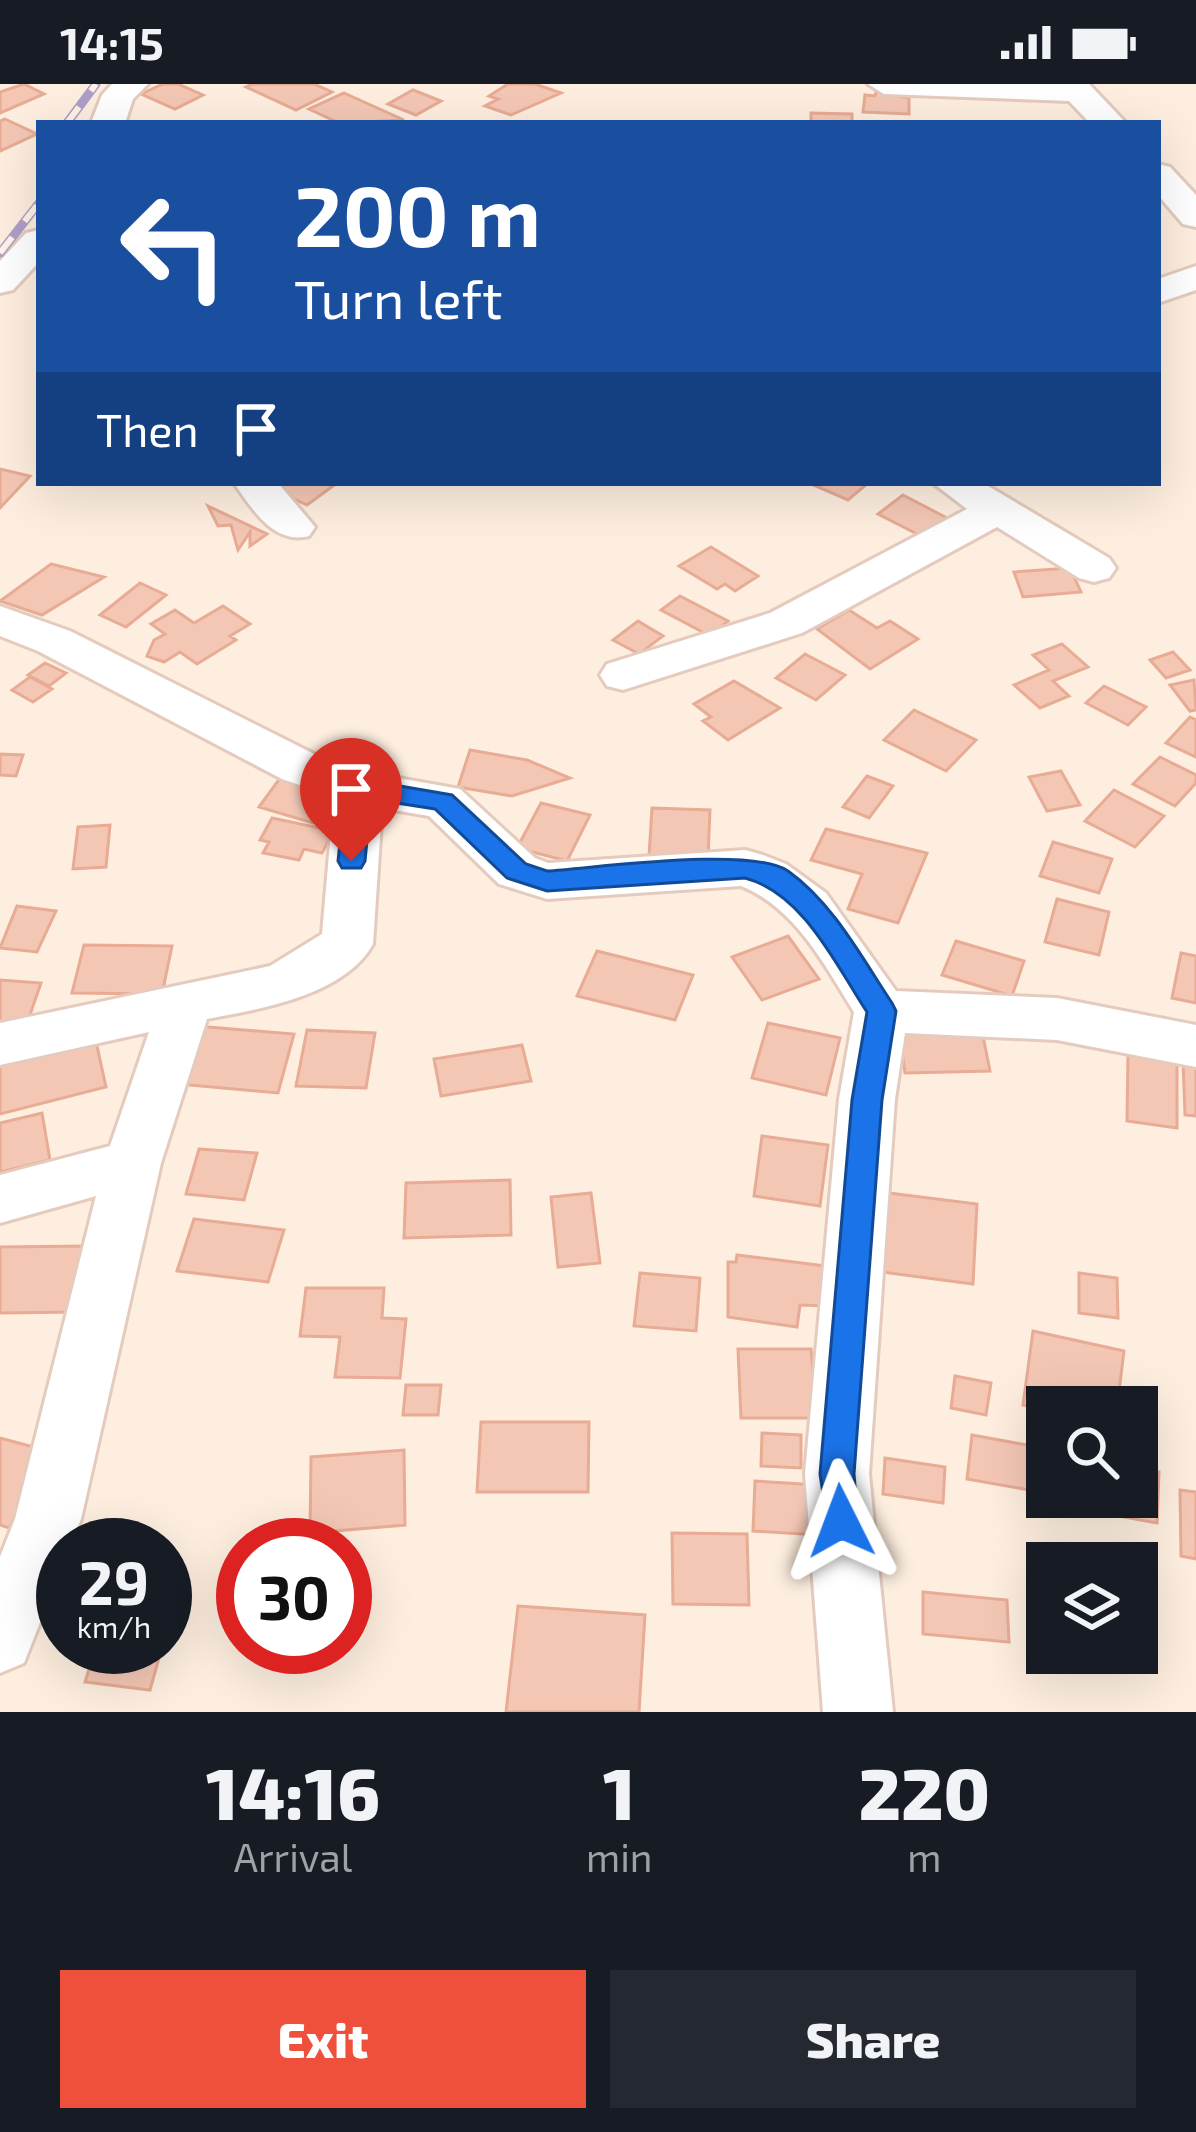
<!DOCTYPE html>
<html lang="en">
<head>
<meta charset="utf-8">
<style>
	:root { --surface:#171b24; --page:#242831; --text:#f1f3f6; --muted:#9ea1a6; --accent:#ef503c }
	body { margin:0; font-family:"Exo 2",sans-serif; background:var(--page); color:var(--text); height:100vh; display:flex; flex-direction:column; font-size:45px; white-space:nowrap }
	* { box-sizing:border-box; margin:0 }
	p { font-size:39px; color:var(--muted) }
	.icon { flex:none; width:66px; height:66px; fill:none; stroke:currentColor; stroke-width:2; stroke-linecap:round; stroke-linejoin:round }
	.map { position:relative; height:1628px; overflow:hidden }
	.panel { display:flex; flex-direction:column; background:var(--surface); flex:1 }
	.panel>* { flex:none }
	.top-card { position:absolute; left:36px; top:36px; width:1125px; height:366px; border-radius:0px; box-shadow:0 12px 48px #0002; background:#1a4fa0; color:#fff; overflow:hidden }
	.buttons { position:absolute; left:1026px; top:1302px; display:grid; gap:24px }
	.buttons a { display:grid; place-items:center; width:132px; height:132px; border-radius:0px; background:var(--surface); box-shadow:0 12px 48px #0002; font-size:60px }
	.speed { position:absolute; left:36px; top:1434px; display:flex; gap:24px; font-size:60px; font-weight:700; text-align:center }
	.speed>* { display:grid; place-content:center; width:156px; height:156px; border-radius:50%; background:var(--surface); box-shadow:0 12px 48px #0002; line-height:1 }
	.speed small { font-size:30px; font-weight:400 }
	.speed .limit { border:18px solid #d22; background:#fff; color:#111 }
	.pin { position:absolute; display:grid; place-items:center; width:102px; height:102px; color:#fff; margin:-123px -51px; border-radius:50% 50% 50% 0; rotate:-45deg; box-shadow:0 0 12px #0007 }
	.pin .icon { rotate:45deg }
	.me { position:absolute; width:132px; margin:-66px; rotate:357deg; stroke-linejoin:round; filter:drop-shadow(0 0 9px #0008) }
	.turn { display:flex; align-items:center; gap:42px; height:252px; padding:0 60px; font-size:54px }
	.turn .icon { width:156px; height:156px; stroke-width:2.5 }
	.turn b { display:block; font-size:84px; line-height:102px }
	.then { display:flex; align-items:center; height:114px; padding:0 60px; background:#0003; gap:24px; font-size:45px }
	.eta { display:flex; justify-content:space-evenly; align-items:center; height:204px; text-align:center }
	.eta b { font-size:72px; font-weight:800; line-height:84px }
	.cta { display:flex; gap:24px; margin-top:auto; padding:24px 60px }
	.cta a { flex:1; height:138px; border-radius:0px; background:var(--accent); color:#fff; font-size:48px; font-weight:800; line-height:138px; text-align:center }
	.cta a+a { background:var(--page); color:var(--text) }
	.status { display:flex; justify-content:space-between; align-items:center; height:84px; padding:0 60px; background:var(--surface); direction:ltr }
	.status svg { height:33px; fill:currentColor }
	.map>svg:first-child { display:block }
	.building { fill:#f4c7b5; stroke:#e8ab94; stroke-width:3 }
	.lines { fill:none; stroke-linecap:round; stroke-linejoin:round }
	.minor-casing { stroke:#e4cbbe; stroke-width:6 }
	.minor { fill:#fff; fill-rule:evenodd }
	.rail-casing { stroke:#af9ec6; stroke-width:9 }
	.rail { stroke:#fff2e6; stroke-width:6; stroke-dasharray:20; stroke-linecap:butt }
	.route { fill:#1a73e8; stroke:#114b97; stroke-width:3 }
</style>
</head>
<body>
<div class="status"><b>14:15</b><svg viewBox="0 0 49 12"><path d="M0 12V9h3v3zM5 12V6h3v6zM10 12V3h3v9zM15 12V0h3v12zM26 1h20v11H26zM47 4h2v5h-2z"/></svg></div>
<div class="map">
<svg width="1196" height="1628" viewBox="0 0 1196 1628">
	<rect width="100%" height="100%" fill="#fdeedf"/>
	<path class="building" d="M24 0 44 10 0 29V8Z
		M163 0H178L203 11 175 25 141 10Z
		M252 0H314L332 8 296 26 246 3Z
		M508 0H535L561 9 511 31 485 22 498 15 489 12Z
		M413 6 441 17 416 31 388 20Z
		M876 8 909 14V30L863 28 865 11 875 12Z
		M344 9 404 36 339 39 309 25Z
		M811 29 852 30V39H811Z
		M5 35 37 50 0 67V37Z
		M0 385 30 392 0 424Z
		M275 399H337L307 421 279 408Z
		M809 399H868L848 416Z
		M903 411 947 434 923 453 878 430Z
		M208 422 267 450 250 462V448L238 466 231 441 218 442Z
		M711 463 758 492 735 507 725 500 717 505 679 482Z
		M51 480 104 493 42 531 0 517Z
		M1070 484 1081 508 1023 513 1014 488Z
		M140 499 166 511 126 543 100 531Z
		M680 512 728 537 710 552 661 526Z
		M223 522 250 540 230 552 236 556 197 580 180 568 164 578 147 572 154 556 165 550 151 540 175 526 194 539Z
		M849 526 877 544 890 537 918 555 870 585 817 545Z
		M638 537 663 552 639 570 613 556Z
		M1062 560 1088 583 1053 597 1069 612 1040 624 1014 601 1049 586 1033 571Z
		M1173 568 1190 586 1166 594 1150 576Z
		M805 570 845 591 816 616 776 594Z
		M45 579 66 589 49 602 28 591Z
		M30 593 52 605 33 618 12 606Z
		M1194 596 1196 626 1190 627 1170 601Z
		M734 597 780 624 728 656 703 637 711 633 694 620Z
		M1104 602 1146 623 1128 641 1086 619Z
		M914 626 976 656 946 687 884 656Z
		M1190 633 1196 636V673L1166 659Z
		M470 666 527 676 570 694 512 712 458 703Z
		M0 670 23 671 16 692 0 691Z
		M1160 673 1196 691V699L1175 722 1133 700Z
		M1061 687 1080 721 1047 727 1029 693Z
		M283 690 336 705 313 739 259 723Z
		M867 692 893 702 869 734 843 723Z
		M1114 706 1164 732 1135 763 1085 737Z
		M541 719 590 731 567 777 517 764Z
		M652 724 710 726 708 774 649 772Z
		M272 734 334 747 322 769 304 765 299 776 263 769 269 758 260 756Z
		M110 741 106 783 73 785 78 743Z
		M826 745 927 769 898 839 848 825 862 790 811 776Z
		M1053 758 1112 775 1099 809 1040 792Z
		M1057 815 1109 828 1099 871 1045 858Z
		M17 822 56 827 37 868 0 864Z
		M788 852 819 895 762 916 732 873Z
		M956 857 1024 877 1012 912 942 891Z
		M84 861 172 862 162 910 72 909Z
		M597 867 693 891 675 936 577 912Z
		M1181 869 1196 872V919L1172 914Z
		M0 896 41 899 24 948 0 946Z
		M768 939 840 954 826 1011 752 994Z
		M196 942 294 950 278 1009 178 1000Z
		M307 946 375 949 366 1004 296 1002Z
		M982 947 990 987 905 989 899 948Z
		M95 953 106 1003 0 1030V977Z
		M522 961 531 997 441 1012 434 975Z
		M1128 969 1177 976V1044L1127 1037Z
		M1183 977 1196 978V1032L1185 1031Z
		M42 1029 50 1076 0 1088V1039Z
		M762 1052 828 1061 820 1122 754 1112Z
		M199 1065 257 1069 244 1116 186 1110Z
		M510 1096 511 1151 404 1154 406 1099Z
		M881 1108 977 1120 973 1200 874 1187Z
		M591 1109 600 1179 558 1183 551 1113Z
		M194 1135 284 1146 268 1198 177 1187Z
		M87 1162 75 1228 0 1229V1163Z
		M737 1171 826 1182 827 1222 800 1221 797 1243 728 1233V1178H736Z
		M640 1189 700 1194 696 1247 634 1242Z
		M1079 1189 1117 1194 1118 1234 1079 1229Z
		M306 1204H384L382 1234 406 1235 400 1294 335 1293 340 1253 300 1252Z
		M1033 1247 1124 1267 1117 1323 1047 1326 1023 1321Z
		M738 1265H811L817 1334H741Z
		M955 1292 991 1299 986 1331 951 1324Z
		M406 1301H441L438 1331H403Z
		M481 1338H589L588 1408H477Z
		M762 1349 801 1351V1384L761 1382Z
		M972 1351 1038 1363 1035 1407 967 1395Z
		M0 1354 48 1367 9 1444 0 1441Z
		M404 1366 405 1441 310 1449 311 1373Z
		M885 1374 945 1383 943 1419 883 1410Z
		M1137 1384 1159 1388 1157 1439 1052 1420V1413H1137Z
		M755 1397 817 1401V1451L753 1447Z
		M1180 1406 1196 1408V1475L1181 1472Z
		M672 1449 747 1450 749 1521 673 1520Z
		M923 1508 1007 1516 1009 1558 923 1550Z
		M518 1522 645 1531 639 1628H506Z
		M96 1563H162L150 1606 85 1598Z"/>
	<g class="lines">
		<defs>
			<path id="minor" d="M112 0H148L133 15 125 39H91L102 11Z
				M868 0H1089L1126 39H1090L1069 17 884 10Z
				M1158 80 1170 83 1196 111V143L1183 140 1158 111Z
				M39 146V178L13 206 0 209V177L26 149Z
				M1196 182V206L1158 219V195Z
				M234 399H278L315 443 309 452C274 461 252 425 234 399Z
				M933 399H983L1109 474 1116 484 1109 494 1094 498 1079 494 997 443 802 549 623 606 607 602 600 591 607 580 770 529 967 425Z
				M0 522 70 547 316 671 364 688 460 705 535 774 548 779 745 766 763 771 786 780 826 809 896 907 1057 914 1196 941V983L1057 956 905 949 895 1015 869 1390 893 1628H823L805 1390 839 1015 854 928C825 882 796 824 741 802L547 815 499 800 429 732 382 724 373 860C344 912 260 925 207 935L161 1079 81 1435 70 1461H63V1480L24 1579 0 1589V1473L15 1435 96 1112 0 1139V1091L110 1062 149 948 0 981V939L270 882 322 850 334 713 282 695 38 567 0 552Z"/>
		</defs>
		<use href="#minor" class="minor-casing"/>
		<use href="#minor" class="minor"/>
		<defs>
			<path id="rail" d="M67 39 96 0
				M0 169 39 119"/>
		</defs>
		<use href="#rail" class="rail-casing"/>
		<use href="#rail" class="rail"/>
	</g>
	<path class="route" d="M359 695 452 711 526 780 547 787C597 784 751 762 788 787 833 819 862 874 892 919L896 927 882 1016 854 1390 858 1437 853 1449 841 1454 829 1449 820 1390 852 1016 867 928C836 881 803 809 745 794L547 807 507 794 435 725 371 715 365 777 361 784H342L338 777 346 704Z"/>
</svg>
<div class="buttons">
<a><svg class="icon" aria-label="search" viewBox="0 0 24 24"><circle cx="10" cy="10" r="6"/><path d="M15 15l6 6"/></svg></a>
<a><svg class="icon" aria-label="layers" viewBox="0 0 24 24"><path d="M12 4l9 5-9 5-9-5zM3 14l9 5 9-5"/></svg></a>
</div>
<div class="speed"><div>29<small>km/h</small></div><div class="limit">30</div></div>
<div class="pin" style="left:351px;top:777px;background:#d93025"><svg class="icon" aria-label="arrive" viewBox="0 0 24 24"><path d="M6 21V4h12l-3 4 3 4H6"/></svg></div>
<svg class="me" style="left:841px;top:1437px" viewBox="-20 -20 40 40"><path d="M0-17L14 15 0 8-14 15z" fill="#1a73e8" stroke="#fff" stroke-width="4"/></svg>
<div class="top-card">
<div class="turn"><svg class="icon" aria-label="left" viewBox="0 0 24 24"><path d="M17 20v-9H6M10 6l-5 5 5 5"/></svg><div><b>200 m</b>Turn left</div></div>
<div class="then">Then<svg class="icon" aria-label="arrive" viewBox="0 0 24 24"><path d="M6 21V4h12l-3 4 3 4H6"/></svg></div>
</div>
</div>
<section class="panel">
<div class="eta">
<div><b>14:16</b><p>Arrival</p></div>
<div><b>1</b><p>min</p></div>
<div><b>220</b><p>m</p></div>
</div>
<div class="cta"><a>Exit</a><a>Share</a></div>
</section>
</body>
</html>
